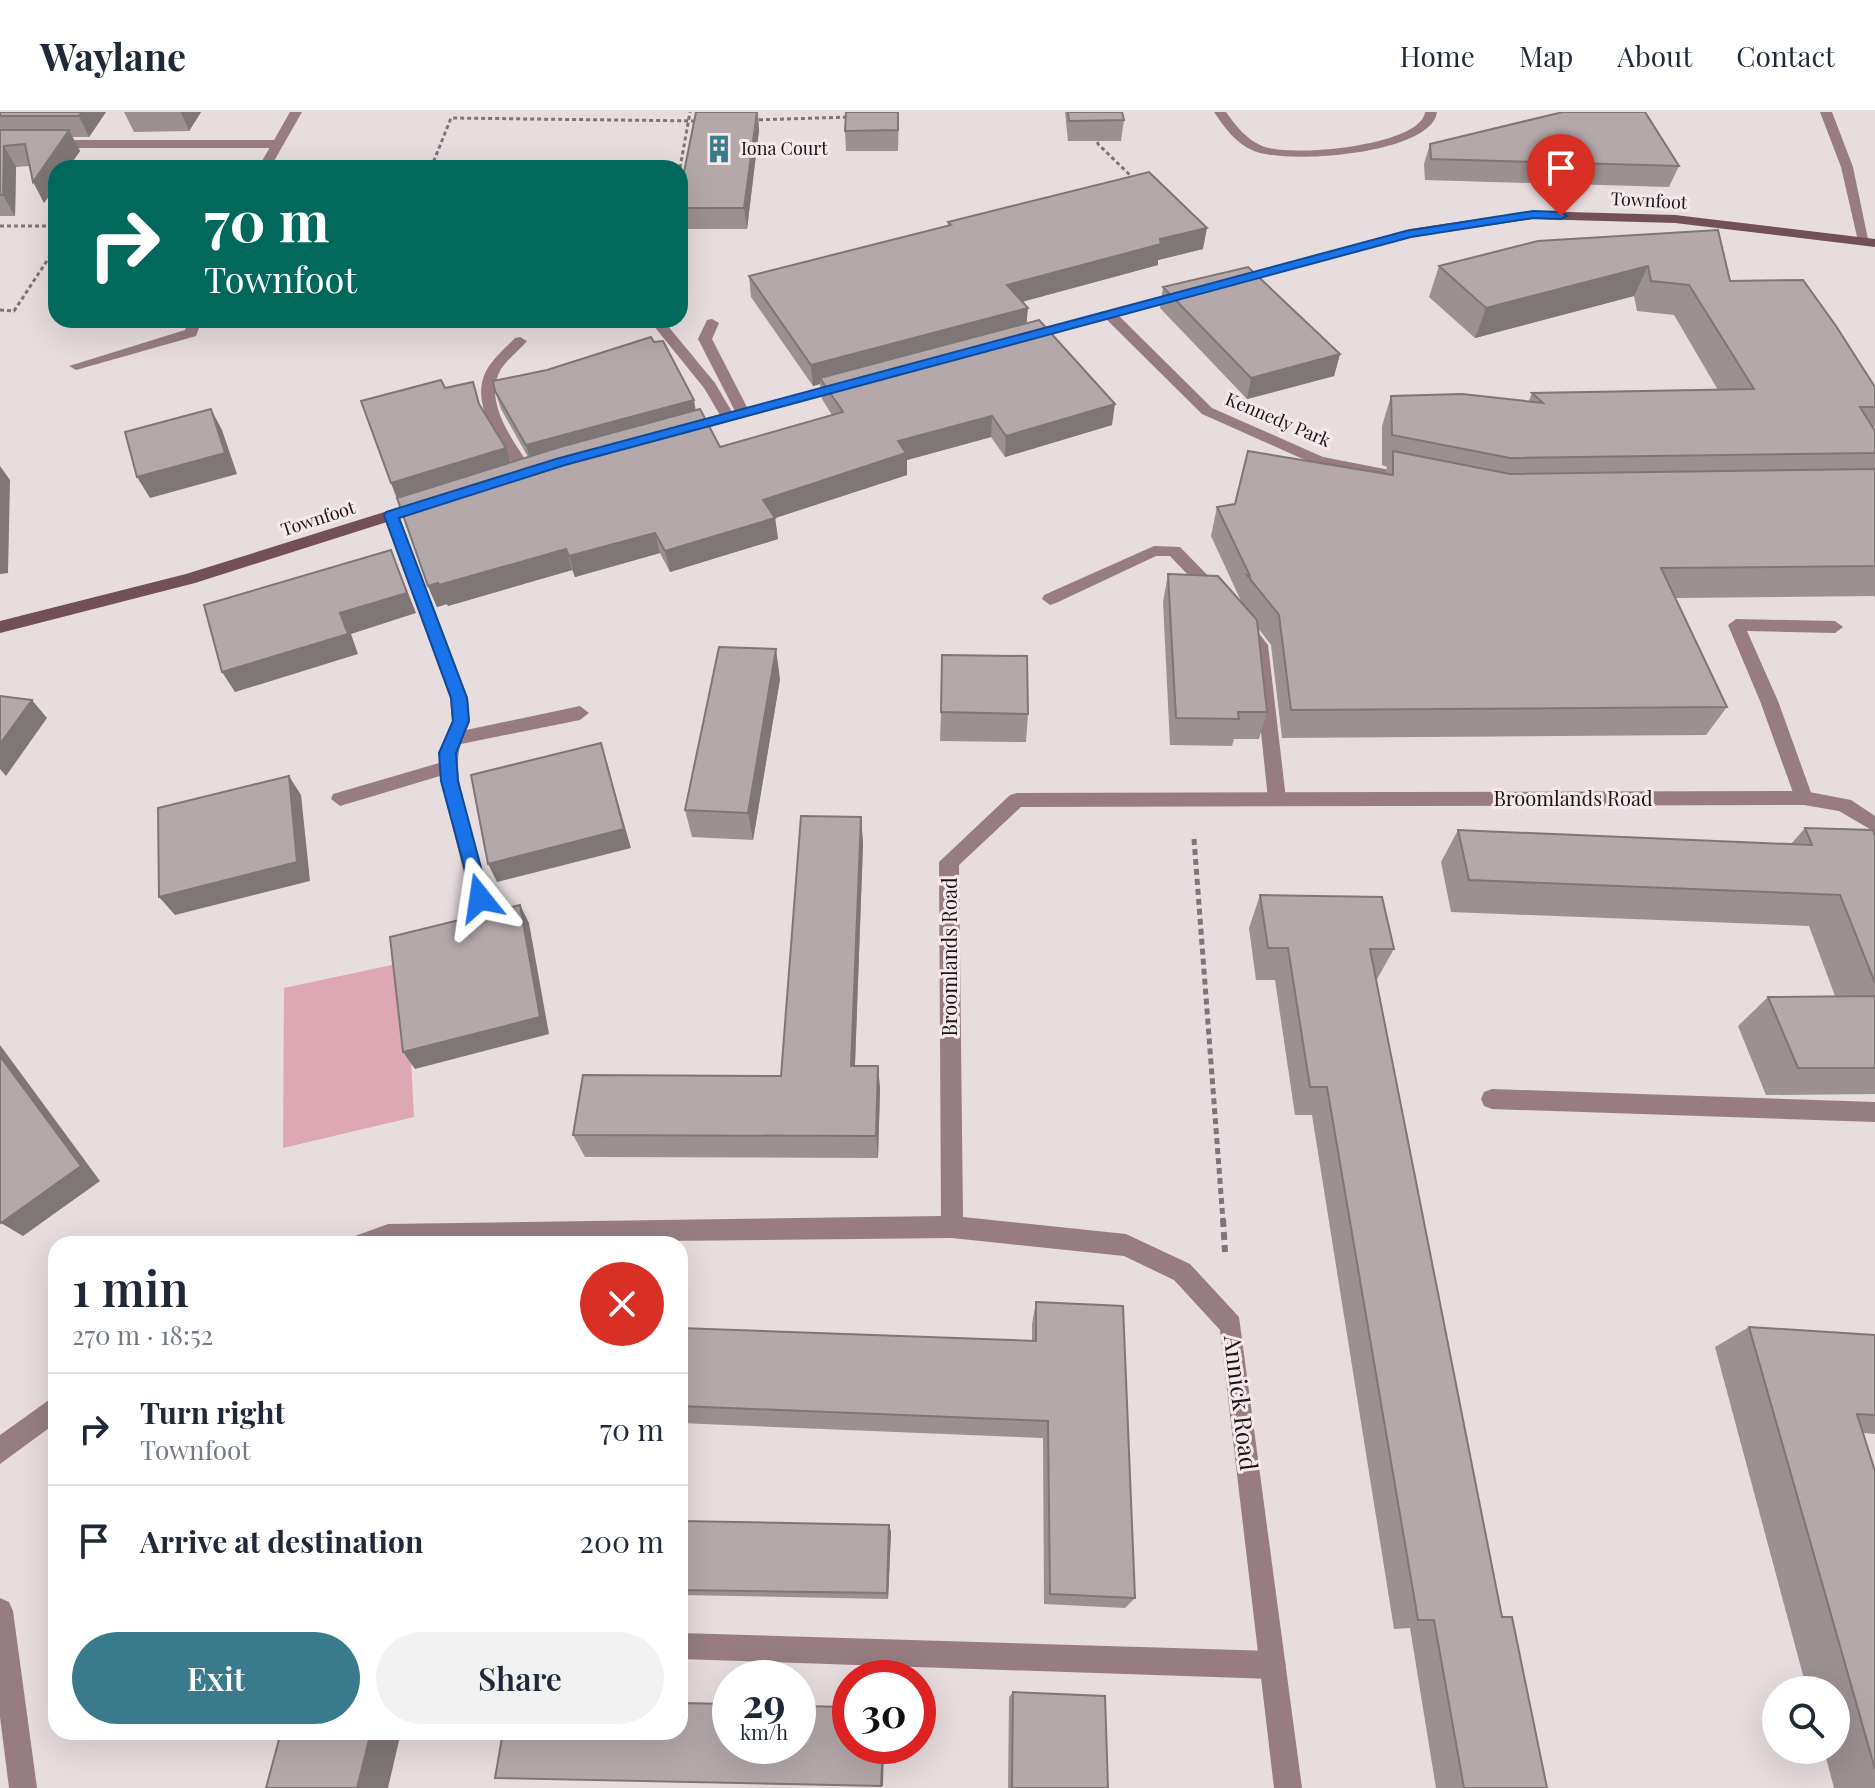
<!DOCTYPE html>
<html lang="en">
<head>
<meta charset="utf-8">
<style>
	:root { --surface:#fff; --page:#f2f2f3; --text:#1f2937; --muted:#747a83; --line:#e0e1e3; --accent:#397b8c }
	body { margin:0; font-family:"Playfair Display",serif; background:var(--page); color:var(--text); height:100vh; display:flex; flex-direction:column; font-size:30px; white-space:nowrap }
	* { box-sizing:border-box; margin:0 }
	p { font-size:26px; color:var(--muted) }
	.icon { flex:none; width:44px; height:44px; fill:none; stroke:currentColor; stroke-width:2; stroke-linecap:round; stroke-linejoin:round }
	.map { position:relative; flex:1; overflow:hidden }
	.side { position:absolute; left:48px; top:1124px; width:640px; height:504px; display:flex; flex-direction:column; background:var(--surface); border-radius:24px; box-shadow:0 8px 32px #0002 }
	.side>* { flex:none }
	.guide { position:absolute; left:48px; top:48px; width:640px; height:168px; border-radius:24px; box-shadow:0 8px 32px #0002; background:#00695c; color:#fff; overflow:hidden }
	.controls { position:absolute; left:1762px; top:1564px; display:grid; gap:16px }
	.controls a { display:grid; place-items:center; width:88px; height:88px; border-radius:50%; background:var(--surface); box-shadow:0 8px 32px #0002; font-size:40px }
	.speed { position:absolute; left:712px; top:1548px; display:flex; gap:16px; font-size:40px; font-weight:700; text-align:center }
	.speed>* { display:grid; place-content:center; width:104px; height:104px; border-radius:50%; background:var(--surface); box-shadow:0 8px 32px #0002; line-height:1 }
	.speed small { font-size:20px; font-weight:400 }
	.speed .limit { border:12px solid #d22; background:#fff; color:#111 }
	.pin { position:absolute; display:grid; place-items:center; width:68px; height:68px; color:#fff; margin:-82px -34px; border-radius:50% 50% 50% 0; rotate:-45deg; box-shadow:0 0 8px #0007 }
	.pin .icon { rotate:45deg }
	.me { position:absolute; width:88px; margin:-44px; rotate:345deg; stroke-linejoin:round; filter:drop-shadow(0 0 6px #0008) }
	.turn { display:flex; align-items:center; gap:28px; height:168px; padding:0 24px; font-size:36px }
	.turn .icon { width:104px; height:104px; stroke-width:2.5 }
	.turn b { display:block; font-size:56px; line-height:68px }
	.round { display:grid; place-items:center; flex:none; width:84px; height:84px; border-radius:42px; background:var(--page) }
	.overview { display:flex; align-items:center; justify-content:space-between; height:136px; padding:0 24px }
	h1 { font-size:48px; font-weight:600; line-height:60px }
	.action { display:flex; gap:16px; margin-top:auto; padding:16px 24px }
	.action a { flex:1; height:92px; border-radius:48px; background:var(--accent); color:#fff; font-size:32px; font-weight:600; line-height:92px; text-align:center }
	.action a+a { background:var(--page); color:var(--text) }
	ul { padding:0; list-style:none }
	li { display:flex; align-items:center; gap:24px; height:112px; padding:0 24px; border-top:2px solid var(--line) }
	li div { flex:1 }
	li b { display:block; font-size:30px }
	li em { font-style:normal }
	header { display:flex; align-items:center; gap:48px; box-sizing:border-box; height:112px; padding:0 40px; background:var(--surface); border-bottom:2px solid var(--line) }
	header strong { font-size:38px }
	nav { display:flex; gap:44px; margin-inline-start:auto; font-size:28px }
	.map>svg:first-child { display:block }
	.green { fill:#dda8b3 }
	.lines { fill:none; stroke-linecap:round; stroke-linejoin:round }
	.path-far2 { stroke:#7d7577; stroke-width:3; stroke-dasharray:4 3; stroke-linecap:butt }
	.path-far1 { stroke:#7d7577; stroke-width:5; stroke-dasharray:6 4; stroke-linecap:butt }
	.path { stroke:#7d7577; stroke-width:6; stroke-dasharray:8 5; stroke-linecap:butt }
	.service { fill:#977d82; fill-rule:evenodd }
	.minor { fill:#977d82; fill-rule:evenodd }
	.secondary { fill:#734f56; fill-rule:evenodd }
	.wall { fill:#9b9092 }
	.shaded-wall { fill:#7e7677 }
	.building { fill:#b4a8aa; stroke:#7e7677; stroke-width:2 }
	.route { fill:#1a73e8; stroke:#114b97; stroke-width:2 }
	.labels { text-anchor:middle; stroke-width:6; stroke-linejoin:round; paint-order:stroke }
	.far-poi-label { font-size:18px; fill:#1a1617; stroke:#f5e9eb; text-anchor:start }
	.far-street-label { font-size:18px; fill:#1a1617; stroke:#f5e9eb }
	.street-label { font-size:20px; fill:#1a1617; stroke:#f5e9eb }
	.near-street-label { font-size:24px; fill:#1a1617; stroke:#f5e9eb }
</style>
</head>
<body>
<header>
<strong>Waylane</strong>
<nav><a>Home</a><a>Map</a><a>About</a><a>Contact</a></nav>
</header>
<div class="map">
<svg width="1875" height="1676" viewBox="0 0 1875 1676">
	<rect width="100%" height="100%" fill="#e7dcde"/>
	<path class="green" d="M406 850 414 1005 283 1036 284 876Z"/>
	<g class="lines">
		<path class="path-far2" d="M752 8 850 5
			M1096 23 1098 32 1136 69
			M431 56 451 6 698 9
			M680 56 690 0
			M0 114H56
			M0 198 14 199 56 135"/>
		<path class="path-far1" d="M1194 727 1223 1109"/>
		<path class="path" d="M1223 1107 1225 1140"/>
		<path class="service" d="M0 28H278L284 32 278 36H0Z
			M712 207 719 211 712 227 750 301 748 304 743 305 736 301 698 227 707 208Z
			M649 208H663L715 271 735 305 733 308H723L704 276Z
			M520 225 527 229C519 239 508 246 501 257 481 291 517 333 534 361L526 366 521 364C502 335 465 290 489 254 496 244 506 235 515 226Z
			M1154 434 1180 435 1221 477 1223 481 1221 485H1209L1170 444H1156L1056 491 1050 493 1042 487 1044 483Z
			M1242 505 1248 507 1268 533 1286 687 1277 694 1268 687 1252 534 1234 511Z
			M1736 507 1835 509 1843 515 1835 521 1747 519 1778 589 1813 686 1811 691 1804 693 1795 686 1760 589 1728 513Z
			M1492 977 1875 990V1010L1492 997 1484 994 1481 987 1484 980Z
			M680 1521 1272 1539 1282 1543 1286 1553 1282 1563 1272 1567 680 1547Z"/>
		<path class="minor" d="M290 0H302L270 56H258Z
			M1214 0H1226C1236 14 1246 27 1262 34 1291 46 1421 34 1425 0H1437C1432 42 1288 53 1254 39 1235 31 1225 16 1214 0Z
			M1820 0H1832L1853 55 1869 132 1858 129 1841 55Z
			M1104 199H1114L1212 296 1323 345 1395 359 1403 364 1395 369 1314 352 1202 302 1104 205Z
			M188 208H202L196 224 76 258 69 254 185 218Z
			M391 398 399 403 468 586 470 609 466 618 580 594 589 601 580 608 461 632C448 664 480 751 490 786L487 792H473L470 786 440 664 340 694 331 687 333 682 439 651V641L452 609 450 586 383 403Z
			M1804 679 1851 688 1875 704V720L1839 699 1804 693 1021 695 959 753 963 1105 1126 1122 1190 1152 1239 1205 1302 1676H1274L1220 1218 1174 1168 1124 1144 952 1126 352 1132 355 1124 388 1112 941 1104 939 750 1010 683 1017 681Z
			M56 1283V1311L0 1352V1323Z
			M0 1486 9 1490 13 1499 37 1676H9L0 1605Z"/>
		<path class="secondary" d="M1533 99 1675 103 1875 127V135L1675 111 1533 107 1411 125 1232 173 1225 169 1410 117Z
			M1186 178 1191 179V185L1023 229 1016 225Z
			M846 269 853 273 851 276 684 322 677 317 679 314Z
			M426 387 431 388V396L195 471 0 521V509L186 462Z"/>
	</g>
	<path class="wall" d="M0 0H106L89 25H72L80 39 44 91 29 54 16 55 15 104H0Z
		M124 0H201L189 19 134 20Z
		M846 0H899L898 39H846L845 19Z
		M1065 0H1122L1124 8 1121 29H1068Z
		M759 18 747 117H680V80Z
		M1430 32 1679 54 1669 75 1425 68 1424 52Z
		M948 110 1203 137 1158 148V153L1022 190 1027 211 1112 313 1005 345 991 325 907 348V363L775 406 778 427 670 460 660 441 575 465 572 458 448 494 447 492 437 495 428 474 391 371 445 276 480 294 510 350 528 345 501 297 495 279 696 299 720 335 832 303 822 287 820 272 813 274 751 185 749 164 948 114Z
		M1538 129 1730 169 1875 275V314L1873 316 1875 319V486L1874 484 1675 486 1727 595 1706 623 1282 626 1271 533 1258 516 1267 600 1259 627H1234L1232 634 1170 633 1163 490 1168 462 1241 489 1211 424 1217 395 1235 392 1385 362 1387 355 1382 353V314L1391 284 1529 289 1532 281 1718 278 1674 203 1637 199 1634 184 1475 226 1429 185 1439 154Z
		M1163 175 1340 242 1334 264 1247 287 1160 196Z
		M780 567 753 728 692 725 685 698Z
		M941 600 1028 602 1026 630 940 629Z
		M861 705 863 732 855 954H878L880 977 878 1046 585 1045 573 1023 781 964Z
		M1805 716 1875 724V982L1766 983 1738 914 1768 885 1835 884 1809 814 1451 800 1441 750 1458 718 1791 732Z
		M1260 783 1394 837 1376 869 1502 1505 1547 1676H1436L1410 1516 1394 1517 1312 1003H1295L1275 868H1256L1249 816Z
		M1036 1190 1135 1486 1125 1496 1044 1492 1043 1326 680 1311V1216L1032 1229V1212Z
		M1749 1215 1875 1223V1322L1863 1321 1875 1359V1676H1834L1824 1638H1836V1578H1807L1715 1235Z
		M680 1409 889 1413 891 1420 888 1487 680 1483Z
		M1013 1580 1108 1676H1008L1009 1585Z"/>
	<path class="shaded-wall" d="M82 0H106L89 25 79 4Z
		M181 0H201L189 19Z
		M758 0 759 18 747 117 744 96Z
		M69 18 80 39 68 56H56V74L44 91 33 70Z
		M4 34 16 55 15 104 3 83Z
		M1207 116 1203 137 1158 148V153L1006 194 1007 173 1160 127Z
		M1648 154 1634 184 1475 226 1486 196Z
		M1028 196 1026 217 820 266V272L813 274 811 253Z
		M1340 242 1334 264 1247 287 1251 266Z
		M694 288 697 306 531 351 526 333Z
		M1115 292 1112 313 1005 345 1006 324Z
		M211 297 222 318 237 362 150 386 137 365Z
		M992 304 991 325 907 348V363L766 409 763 388 898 329Z
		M506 336 513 357 400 392 391 371Z
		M0 354 10 368 8 461 0 462Z
		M775 406 778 427 670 460 665 439Z
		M655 421 660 441 575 465 569 444Z
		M566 437 572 458 448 494 447 492 437 495 428 474Z
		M391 438 416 501 351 522 358 542 235 580 222 560 340 501Z
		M776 537 780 567 753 728 748 701Z
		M32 588 47 606 6 664 0 657V632Z
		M601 631 631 736 497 770 488 752Z
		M289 664 301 683 310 769 175 803 159 785Z
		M861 705 863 732 854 977 851 954Z
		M520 793 529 811 549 922 415 957 403 940Z
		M0 933 100 1069 23 1124 1 1111Z
		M878 954 880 977 878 1046 876 1024Z
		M889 1413 891 1420 888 1487 887 1481Z
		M371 1620H401L388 1676H357Z
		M883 1634H884L883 1674H881Z"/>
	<path class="building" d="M0 0H82L79 4H0Z
		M696 0H757L744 96H680V80Z
		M846 0H898V18L845 19Z
		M1068 0H1122L1124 8 1069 9Z
		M1563 0H1645L1679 54 1431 47 1430 32Z
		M0 18H69L33 70 25 32 4 34 3 83H0Z
		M1149 60 1207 116 1160 127 1161 132 1007 173 1028 196 811 253 749 164 951 113 948 110Z
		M1718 118 1730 169 1803 168 1836 214 1875 275V295H1860L1875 319V341L1510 346 1392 323 1391 284 1462 282 1543 291 1532 281 1754 277 1689 173 1651 169 1648 154 1486 196 1439 154 1538 129Z
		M1248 155 1340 242 1251 266 1163 175Z
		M1039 208 1115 292 1006 324 992 304 898 329 906 341 763 388 775 406 665 439 655 421 569 444 566 437 439 473 438 471 428 474 397 386 560 335 700 297 720 335 843 300 820 266Z
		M651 225 654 230 663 229 694 288 526 333 495 279 493 269 547 258Z
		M441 268 445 276 473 270 479 292 506 336 391 371 361 289Z
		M211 297 225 341 137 365 125 320Z
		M1248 339 1393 363V339L1510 362 1875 357V454L1661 456 1727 595 1291 598 1279 503 1247 463 1250 464 1217 395 1235 392Z
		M391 438 407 481 340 501 348 522 222 560 204 493Z
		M1168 462 1218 464 1257 508 1267 600H1238L1239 607 1176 606Z
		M719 535 776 537 748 701 685 698Z
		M942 543 1027 544 1028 602 941 600Z
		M0 584 32 588 0 632Z
		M601 631 624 717 488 752 471 663Z
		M289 664 297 750 159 785 158 696Z
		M801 704 861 705 851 954H878L876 1024 573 1023 583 963 781 964Z
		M1805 716 1873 718 1875 724V871L1840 783 1469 768 1458 718 1812 733Z
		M1260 783 1382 785 1394 837H1370L1502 1505H1512L1547 1676H1464L1434 1508H1418L1327 975H1310L1288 836H1268Z
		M520 793 540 905 403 940 390 825Z
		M1875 884V956H1798L1768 885Z
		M0 944 81 1054 1 1111 0 1108Z
		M1036 1190 1123 1194 1135 1486 1050 1482 1048 1309 680 1294V1216L1036 1229Z
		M1749 1215 1875 1223V1303L1857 1302 1875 1359V1657Z
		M680 1409 889 1413 887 1481 680 1478Z
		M1013 1580 1105 1584 1108 1676H1012Z
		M680 1591 730 1592V1634H798V1594L850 1595V1634H883L881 1674 495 1666 503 1620H680Z
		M281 1620H371L357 1676H266Z"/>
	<path class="route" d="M1533 99 1561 100 1567 104 1561 107 1533 106 1411 125 565 353 399 406 467 586 469 609 456 641 458 669 489 786 487 791H474L441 669 439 641 453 609 451 586 384 403 386 400 556 347 1406 119Z"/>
	<defs>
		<symbol id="building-bare" viewBox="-9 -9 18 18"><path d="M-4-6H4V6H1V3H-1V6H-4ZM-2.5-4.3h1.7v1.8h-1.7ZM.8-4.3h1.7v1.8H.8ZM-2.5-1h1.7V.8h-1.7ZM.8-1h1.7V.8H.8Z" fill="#397b8c" stroke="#f5e9eb" stroke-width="2.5" paint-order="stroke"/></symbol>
	</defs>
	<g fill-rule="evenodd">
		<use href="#building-bare" x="699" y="17" width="40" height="40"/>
	</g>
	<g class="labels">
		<g class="far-poi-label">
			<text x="741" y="43">Iona Court</text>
		</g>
		<g class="far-street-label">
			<text transform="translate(1649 89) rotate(3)" y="6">Townfoot</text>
			<text transform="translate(1278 308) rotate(23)" y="6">Kennedy Park</text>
			<text transform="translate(318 407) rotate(-18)" y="6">Townfoot</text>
		</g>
		<g class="street-label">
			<text x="1573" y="694">Broomlands Road</text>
			<text transform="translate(950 845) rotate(-90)" y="7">Broomlands Road</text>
		</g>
		<g class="near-street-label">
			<text transform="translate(1240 1291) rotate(83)" y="8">Annick Road</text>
		</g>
	</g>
</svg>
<div class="controls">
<a><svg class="icon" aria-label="search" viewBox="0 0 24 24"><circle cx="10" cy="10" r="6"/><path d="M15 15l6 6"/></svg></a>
</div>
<div class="speed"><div>29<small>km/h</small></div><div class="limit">30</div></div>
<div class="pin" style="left:1561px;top:104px;background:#d93025"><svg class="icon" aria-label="arrive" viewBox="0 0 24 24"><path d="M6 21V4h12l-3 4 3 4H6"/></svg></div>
<svg class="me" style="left:480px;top:786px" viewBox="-20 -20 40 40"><path d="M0-17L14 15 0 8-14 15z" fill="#1a73e8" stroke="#fff" stroke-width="4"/></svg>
<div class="guide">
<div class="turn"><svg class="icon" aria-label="right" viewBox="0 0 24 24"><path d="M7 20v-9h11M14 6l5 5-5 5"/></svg><div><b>70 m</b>Townfoot</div></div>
</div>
<section class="side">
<div class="overview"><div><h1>1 min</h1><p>270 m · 18:52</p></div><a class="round" style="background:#d93025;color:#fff"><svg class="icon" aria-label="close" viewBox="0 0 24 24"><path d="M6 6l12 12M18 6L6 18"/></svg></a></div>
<ul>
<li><svg class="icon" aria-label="right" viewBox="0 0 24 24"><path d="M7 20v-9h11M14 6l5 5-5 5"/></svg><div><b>Turn right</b><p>Townfoot</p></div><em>70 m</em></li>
<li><svg class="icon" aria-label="arrive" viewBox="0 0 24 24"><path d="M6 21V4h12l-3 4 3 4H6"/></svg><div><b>Arrive at destination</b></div><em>200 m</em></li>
</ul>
<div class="action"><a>Exit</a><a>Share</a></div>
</section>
</div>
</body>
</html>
